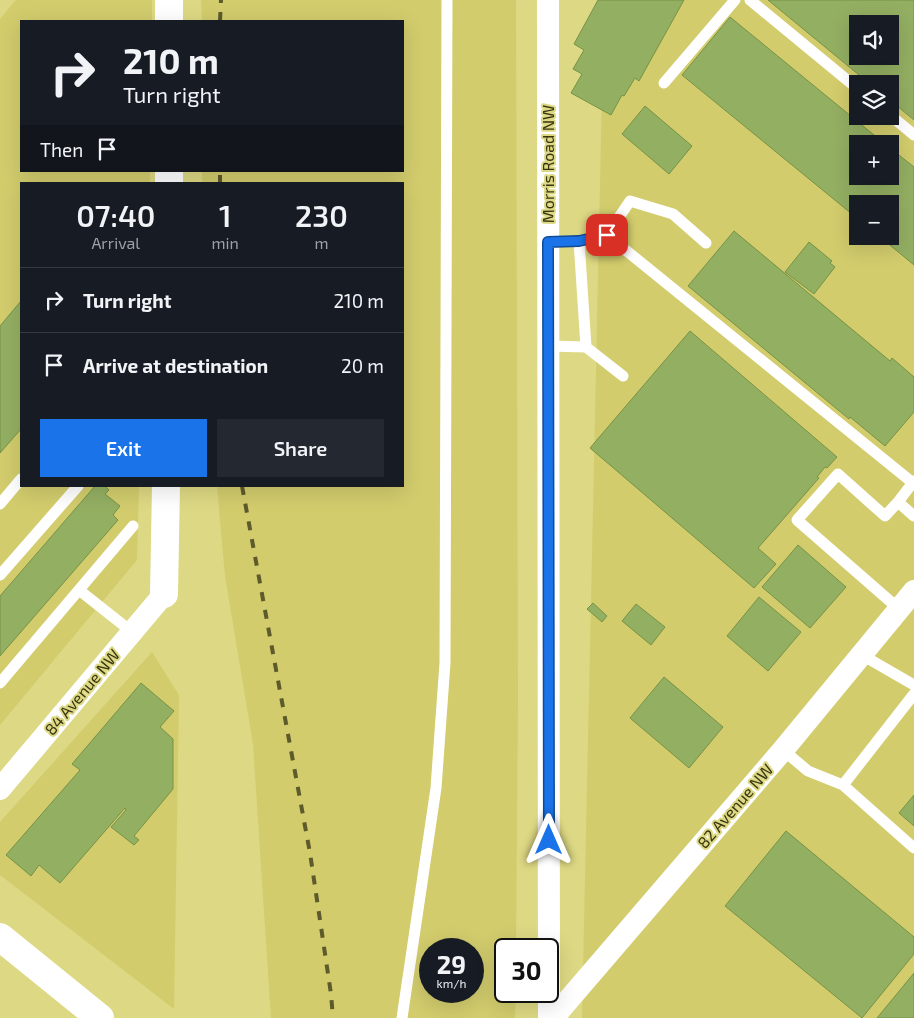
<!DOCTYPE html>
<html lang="en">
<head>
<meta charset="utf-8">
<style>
	:root { --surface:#171b24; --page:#242831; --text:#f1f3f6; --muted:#9ea1a6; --line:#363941; --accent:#1a73e8 }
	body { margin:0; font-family:"Exo 2",sans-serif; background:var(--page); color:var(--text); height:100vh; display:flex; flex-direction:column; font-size:19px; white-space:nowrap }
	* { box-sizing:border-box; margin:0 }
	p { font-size:16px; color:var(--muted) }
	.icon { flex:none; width:28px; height:28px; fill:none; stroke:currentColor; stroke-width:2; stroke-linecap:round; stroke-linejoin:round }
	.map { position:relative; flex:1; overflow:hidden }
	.details { position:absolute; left:20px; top:182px; width:384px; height:305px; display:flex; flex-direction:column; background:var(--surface); border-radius:0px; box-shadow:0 5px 20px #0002 }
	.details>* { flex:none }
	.banner { position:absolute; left:20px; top:20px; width:384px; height:152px; border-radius:0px; box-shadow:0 5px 20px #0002; background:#171b24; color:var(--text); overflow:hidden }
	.buttons { position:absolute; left:849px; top:15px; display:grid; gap:10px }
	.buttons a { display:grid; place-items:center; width:50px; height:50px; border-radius:0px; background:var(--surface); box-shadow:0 5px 20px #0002; font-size:25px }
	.speed { position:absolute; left:419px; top:938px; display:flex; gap:10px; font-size:25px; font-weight:700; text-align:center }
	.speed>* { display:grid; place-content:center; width:65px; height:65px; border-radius:50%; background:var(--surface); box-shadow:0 5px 20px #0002; line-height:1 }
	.speed small { font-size:12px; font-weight:400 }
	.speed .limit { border:2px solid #111; border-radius:8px; background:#fff; color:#111 }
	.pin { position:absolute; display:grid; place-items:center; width:42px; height:42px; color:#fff; margin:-21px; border-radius:10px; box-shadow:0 2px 8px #0006 }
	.me { position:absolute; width:55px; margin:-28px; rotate:0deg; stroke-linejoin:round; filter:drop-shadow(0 0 4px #0008) }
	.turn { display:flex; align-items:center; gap:18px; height:105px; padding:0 20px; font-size:22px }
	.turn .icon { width:65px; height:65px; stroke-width:2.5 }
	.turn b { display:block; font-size:35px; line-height:42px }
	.then { display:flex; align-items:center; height:48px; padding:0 20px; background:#0003; gap:10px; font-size:19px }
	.eta { display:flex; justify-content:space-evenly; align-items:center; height:85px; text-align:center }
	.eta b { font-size:30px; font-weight:600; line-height:35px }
	.button { display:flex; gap:10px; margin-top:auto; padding:10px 20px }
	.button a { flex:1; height:58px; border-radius:0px; background:var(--accent); color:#fff; font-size:20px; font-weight:600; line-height:58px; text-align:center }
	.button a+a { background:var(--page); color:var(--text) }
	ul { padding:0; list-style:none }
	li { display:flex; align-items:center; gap:15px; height:65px; padding:0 20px; border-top:1px solid var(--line) }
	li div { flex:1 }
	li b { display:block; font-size:19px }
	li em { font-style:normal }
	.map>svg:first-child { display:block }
	.built { fill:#d2cc6d; fill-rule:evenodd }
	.building { fill:#93af62; stroke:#779246; fill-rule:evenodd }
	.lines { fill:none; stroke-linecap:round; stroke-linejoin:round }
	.service { stroke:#fff; stroke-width:11 }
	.minor { stroke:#fff; stroke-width:22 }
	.tertiary { stroke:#fff; stroke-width:28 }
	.secondary { stroke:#fff; stroke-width:28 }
	.rail { stroke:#5d5a2b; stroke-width:4; stroke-dasharray:9 9; stroke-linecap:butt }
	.route-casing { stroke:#114b97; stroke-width:12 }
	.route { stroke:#1a73e8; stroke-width:9 }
	.labels { text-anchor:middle; stroke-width:4; stroke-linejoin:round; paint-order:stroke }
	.street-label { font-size:16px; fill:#373511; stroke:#ddd883 }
</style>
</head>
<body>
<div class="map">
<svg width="914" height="1018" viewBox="0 0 914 1018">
	<rect width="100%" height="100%" fill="#ddd883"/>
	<path class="built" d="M16 0H152V21H21V171H150V184H21V486H139L137 560 0 725V19Z
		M201 0H516L518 700 516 949H505V991H516L515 1018H271L253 744 225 576 217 486H402V184H202V171H402V21H202ZM430 949H472V991H430Z
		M604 0H914V1018H582ZM858 24H890V56H858ZM858 84H890V116H858ZM858 144H890V176H858ZM858 204H890V236H858Z
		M152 652 179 695 174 1009 0 875V822Z"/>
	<path class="building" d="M598 0H684L639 81 635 78 624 96 622 95 611 115 571 93 582 74 573 69 584 50 574 44Z
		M768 0H914V120L890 100V84H870ZM858 24H890V56H858Z
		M730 17 885 144H858V176H890V148L914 167V265L879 236H890V204H858V219L682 75Z
		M645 106 692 146 669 174 622 134Z
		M734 231 890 361 892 358 914 377V412L885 446 850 417 849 419 688 286Z
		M809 242 832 261 830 263 835 267 814 294 785 272Z
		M21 301V429L0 453V326Z
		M690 331 837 457 827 468 825 467 817 477 819 478 758 548 776 564 754 588 590 448Z
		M95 486H105L109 490 105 494 120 506 113 515 118 520 0 656V596Z
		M798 545 846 587 810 628 762 587Z
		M759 597 801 632 768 671 727 636Z
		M593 603 607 616 602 622 587 609Z
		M636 604 665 627 651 645 622 621Z
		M664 677 723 727 689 768 630 718Z
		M141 683 174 711 160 727 173 739V789L134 836 139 840 134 845 111 827 126 810 125 808 60 883 39 865 31 876 6 855 80 770 72 764Z
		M914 795V826L899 813Z
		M786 831 914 937V954L862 1018 725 906Z
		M914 973V1018H877Z"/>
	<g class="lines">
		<path class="service" d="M750 0 858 89
			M664 83 735 0
			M890 115 914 135
			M607 235 630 201 673 214 706 243
			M548 242 579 241 607 235 913 483
			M548 346 586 347 579 241
			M586 347 623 376
			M898 502 914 481
			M0 504 21 479
			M0 575 78 486
			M79 590 132 632
			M899 609 797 520 838 474 885 516 898 502 914 516
			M862 655 914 685
			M0 683 133 526
			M783 750 808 771 843 785 914 848
			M843 785 914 694
			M402 1018 436 788 445 663 447 0"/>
		<path class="minor" d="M548 0 549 1018
			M0 789 164 594
			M553 1018 783 750 914 591"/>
		<path class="tertiary" d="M169 0V21
			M169 171V184
			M164 594 166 486"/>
		<path class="secondary" d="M0 937 100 1018"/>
		<path class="rail" d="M220 21 221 0
			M220 184V171
			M242 486 310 853 331 994 333 1018"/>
	</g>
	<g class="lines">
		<defs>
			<path id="route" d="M549 840 548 242 579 241 607 235"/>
		</defs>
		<use href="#route" class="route-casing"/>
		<use href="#route" class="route"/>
	</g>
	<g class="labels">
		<g class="street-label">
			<text transform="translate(548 164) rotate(-90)" y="6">Morris Road NW</text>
			<text transform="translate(82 692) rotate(-50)" y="6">84 Avenue NW</text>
			<text transform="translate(735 806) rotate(-49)" y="6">82 Avenue NW</text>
		</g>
	</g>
</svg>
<div class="buttons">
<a><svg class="icon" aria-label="sound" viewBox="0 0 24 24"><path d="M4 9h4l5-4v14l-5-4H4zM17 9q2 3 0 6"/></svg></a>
<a><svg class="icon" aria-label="layers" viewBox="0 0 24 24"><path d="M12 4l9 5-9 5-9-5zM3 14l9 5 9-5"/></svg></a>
<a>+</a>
<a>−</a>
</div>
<div class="speed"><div>29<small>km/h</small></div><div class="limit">30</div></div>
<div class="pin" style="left:607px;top:235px;background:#d93025"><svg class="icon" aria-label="arrive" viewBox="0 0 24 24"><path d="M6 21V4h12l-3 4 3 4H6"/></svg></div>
<svg class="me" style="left:549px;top:840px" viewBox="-20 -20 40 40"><path d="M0-17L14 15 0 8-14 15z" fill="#1a73e8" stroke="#fff" stroke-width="4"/></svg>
<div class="banner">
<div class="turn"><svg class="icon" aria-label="right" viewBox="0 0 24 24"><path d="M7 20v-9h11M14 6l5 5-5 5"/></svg><div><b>210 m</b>Turn right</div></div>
<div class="then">Then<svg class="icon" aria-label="arrive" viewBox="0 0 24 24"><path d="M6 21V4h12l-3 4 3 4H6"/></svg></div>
</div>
<section class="details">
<div class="eta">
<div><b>07:40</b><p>Arrival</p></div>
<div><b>1</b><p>min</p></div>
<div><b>230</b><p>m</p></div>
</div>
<ul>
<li><svg class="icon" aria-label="right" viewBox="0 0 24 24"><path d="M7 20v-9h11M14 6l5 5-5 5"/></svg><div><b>Turn right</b></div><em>210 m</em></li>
<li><svg class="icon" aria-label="arrive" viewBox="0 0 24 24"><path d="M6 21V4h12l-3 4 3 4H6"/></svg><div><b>Arrive at destination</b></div><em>20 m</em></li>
</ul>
<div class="button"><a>Exit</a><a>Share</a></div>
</section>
</div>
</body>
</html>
